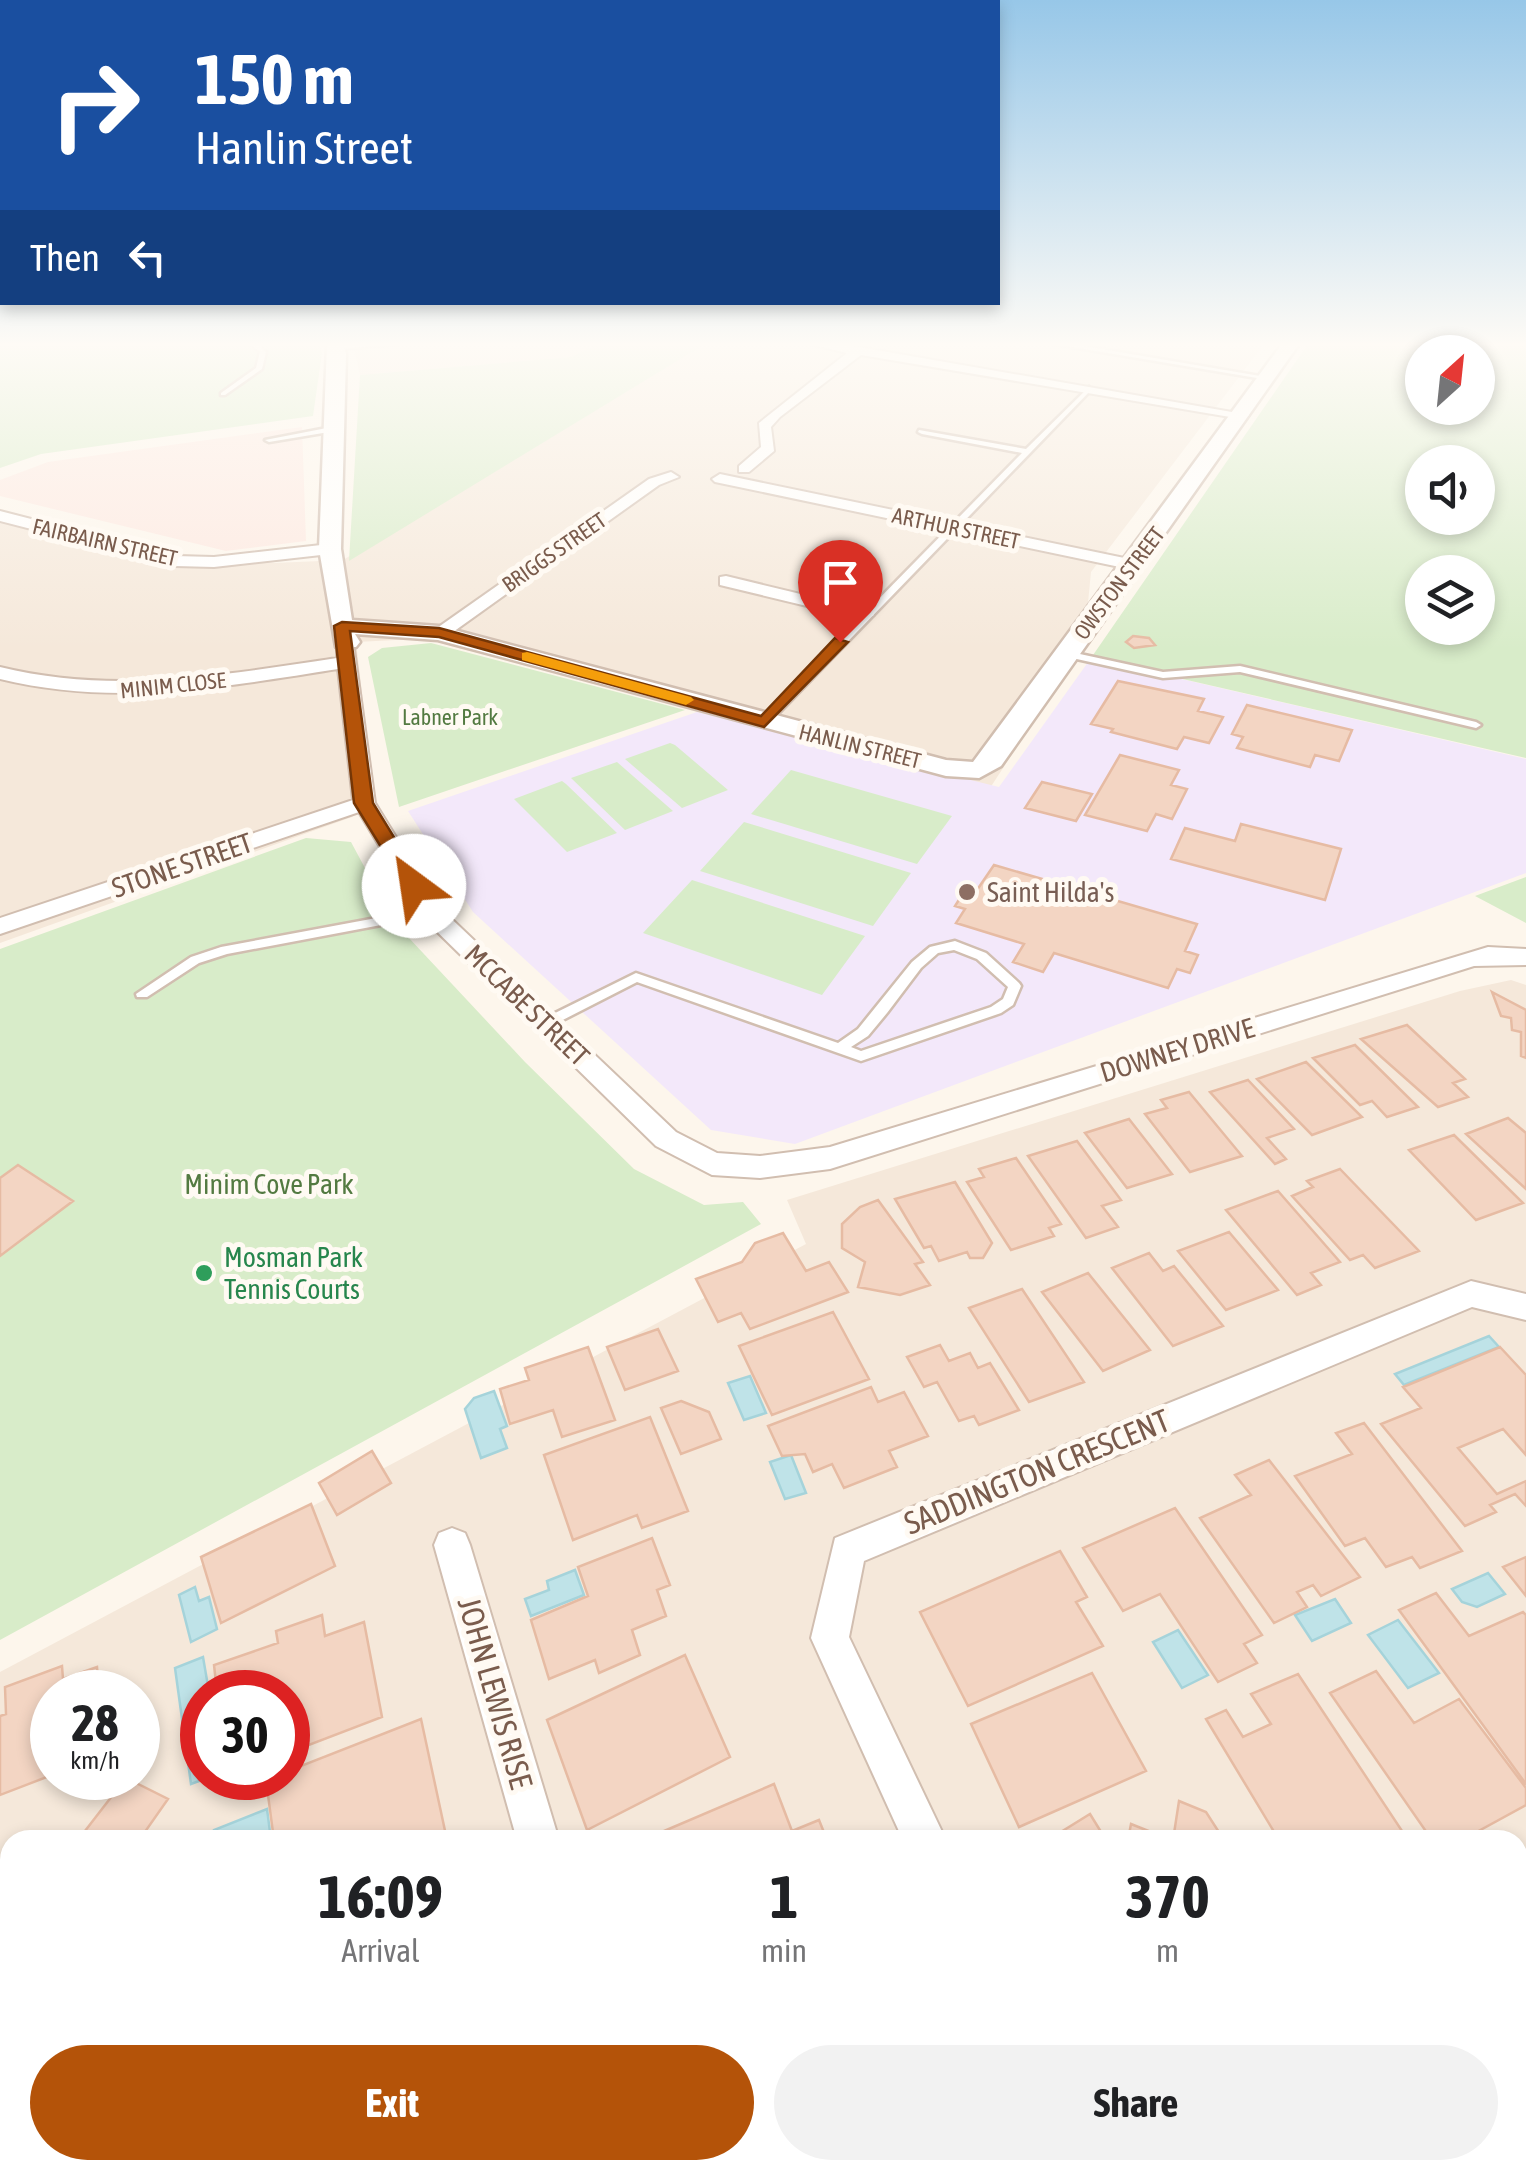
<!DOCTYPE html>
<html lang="en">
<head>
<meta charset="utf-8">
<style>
	:root { --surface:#fff; --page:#f2f2f2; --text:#202124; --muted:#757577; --accent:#b45309 }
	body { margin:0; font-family:"Asap Condensed",sans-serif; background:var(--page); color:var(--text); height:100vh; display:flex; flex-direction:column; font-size:38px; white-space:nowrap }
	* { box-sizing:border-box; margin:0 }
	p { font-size:32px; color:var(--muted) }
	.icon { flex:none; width:55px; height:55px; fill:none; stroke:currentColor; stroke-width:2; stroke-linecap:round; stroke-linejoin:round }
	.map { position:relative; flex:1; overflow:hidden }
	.drawer { position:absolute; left:0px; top:1830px; width:1528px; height:350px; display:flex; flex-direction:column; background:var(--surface); border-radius:30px 30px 0 0; box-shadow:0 5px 15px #0003 }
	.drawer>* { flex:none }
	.guide { position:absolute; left:0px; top:0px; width:1000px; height:305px; box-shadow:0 5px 15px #0003; background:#1a4fa0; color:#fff; overflow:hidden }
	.needle { width:65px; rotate:27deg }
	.controls { position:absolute; left:1405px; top:335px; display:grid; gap:20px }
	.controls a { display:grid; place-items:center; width:90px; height:90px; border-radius:50%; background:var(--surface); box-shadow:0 5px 15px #0003; font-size:50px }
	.speed { position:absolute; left:30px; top:1670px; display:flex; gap:20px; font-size:50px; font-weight:700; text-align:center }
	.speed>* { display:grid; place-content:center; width:130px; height:130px; border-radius:50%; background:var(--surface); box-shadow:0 5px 15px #0003; line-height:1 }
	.speed small { font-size:25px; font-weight:400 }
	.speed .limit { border:15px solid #d22; background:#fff; color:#111 }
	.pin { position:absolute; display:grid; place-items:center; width:85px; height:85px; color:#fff; margin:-102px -42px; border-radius:50% 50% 50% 0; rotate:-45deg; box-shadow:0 0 10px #0007 }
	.pin .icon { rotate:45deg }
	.me { position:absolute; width:110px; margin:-55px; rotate:329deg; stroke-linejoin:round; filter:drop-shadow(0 0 8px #0008) }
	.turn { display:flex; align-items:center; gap:35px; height:210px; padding:0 30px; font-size:45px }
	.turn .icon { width:130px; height:130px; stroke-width:2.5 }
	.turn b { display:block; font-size:70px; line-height:85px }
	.then { display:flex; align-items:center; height:95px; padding:0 30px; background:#0003; gap:20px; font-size:38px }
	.eta { display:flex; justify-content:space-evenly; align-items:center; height:170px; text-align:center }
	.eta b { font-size:60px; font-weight:700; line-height:70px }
	.primary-button { display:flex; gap:20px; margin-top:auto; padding:20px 30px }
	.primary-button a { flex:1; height:115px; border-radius:60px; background:var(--accent); color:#fff; font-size:40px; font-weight:700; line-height:115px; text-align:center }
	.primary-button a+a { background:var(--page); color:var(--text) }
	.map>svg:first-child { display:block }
	.residential { fill:#f5e8da; fill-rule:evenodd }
	.commercial { fill:#fde8e0 }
	.education { fill:#f3e8fa }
	.green { fill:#d8ecc9; fill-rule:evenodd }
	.water { fill:#bfe3e8; stroke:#a5d3da; stroke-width:2.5 }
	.building { fill:#f3d5c3; stroke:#e6bba3; stroke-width:2.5 }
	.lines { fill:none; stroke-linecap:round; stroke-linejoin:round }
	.service-casing { stroke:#d1beb0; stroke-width:5 }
	.minor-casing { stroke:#d1beb0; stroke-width:4 }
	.tertiary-casing { stroke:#d1beb0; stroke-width:5 }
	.service { fill:#fff; fill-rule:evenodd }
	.minor { fill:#fff; fill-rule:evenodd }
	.tertiary { fill:#fff; fill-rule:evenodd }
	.route { fill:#b45309; stroke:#753606; stroke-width:2.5 }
	.slow { fill:#f59e0b }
	.education-dot { fill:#8d6e63; stroke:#fffaf3; stroke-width:4 }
	.leisure-dot { fill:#2e9e5b; stroke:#fffaf3; stroke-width:4 }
	.labels { text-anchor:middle; stroke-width:10; stroke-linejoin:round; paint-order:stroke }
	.far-street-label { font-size:22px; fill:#7a5c4d; stroke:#fffaf3 }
	.far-park-label { font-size:22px; fill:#537a41; stroke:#fffaf3 }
	.street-label { font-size:28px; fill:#7a5c4d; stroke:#fffaf3 }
	.education-label { font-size:28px; fill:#785e54; stroke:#fffaf3; text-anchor:start }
	.park-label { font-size:28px; fill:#537a41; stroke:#fffaf3 }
	.leisure-label { font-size:28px; fill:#27864d; stroke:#fffaf3; text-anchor:start }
	.near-street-label { font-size:32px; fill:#7a5c4d; stroke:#fffaf3 }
</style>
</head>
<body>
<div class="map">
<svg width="1526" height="2180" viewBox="0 0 1526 2180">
	<rect width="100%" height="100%" fill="#fdf6ec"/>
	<path class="residential" d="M353 344H597L571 357 360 375Z
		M705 344H1264L1091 572 1084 644 990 788 436 638 356 642 374 795 352 817 0 943V510L176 553 274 563 343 560Z
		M1511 980 1526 985V2180H0V1672L806 1244 787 1200 1460 991ZM52 1692H138V1778H52ZM202 1692H288V1778H202ZM10 1840H1518V2170H10Z"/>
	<path class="commercial" d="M302 427 306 541 226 551 0 496V480L48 462Z"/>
	<path class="education" d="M1091 658 1526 759V873L795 1144 711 1130 473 912 408 811 697 712 999 787Z"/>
	<path class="green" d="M0 344H319L322 353 313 416 41 454 0 468Z
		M597 344H705L349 561 360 375 571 357Z
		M1308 344H1526V758L1091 658ZM1422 352H1478V408H1422ZM1422 462H1478V518H1422ZM1422 572H1478V628H1422Z
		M431 643 685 710 399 807 368 657 382 648Z
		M670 743 675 745 728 790 682 808 625 759Z
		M617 762 673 811 625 830 571 778Z
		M791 770 952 816 917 864 751 814Z
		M562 781 566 784 617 833 567 852 514 799Z
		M744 822 911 873 873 926 700 871Z
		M306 838 351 842 394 922 525 1062 634 1169 704 1205 743 1202 761 1224 0 1640V949Z
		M1526 877V923L1475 896Z
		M692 880 865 936 822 995 643 933Z"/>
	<path class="water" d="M1489 1336 1499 1347 1404 1385 1395 1374Z
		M750 1376 766 1413 744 1420 728 1383Z
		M494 1391 507 1426 500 1429 507 1448 481 1458 465 1409 474 1398Z
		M791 1455 806 1493 785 1499 770 1462Z
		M575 1570 584 1595 531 1616 525 1599 549 1590 547 1581Z
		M1488 1573 1505 1594 1477 1607 1462 1602 1452 1589Z
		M195 1587 199 1601 209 1597 217 1629 191 1642 179 1595Z
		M1335 1599 1351 1623 1312 1641 1295 1615Z
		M1398 1620 1439 1673 1408 1688 1368 1635Z
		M1178 1630 1208 1675 1182 1688 1153 1642Z
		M203 1657 209 1692H202V1778H207L191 1784 175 1668Z
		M267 1809 270 1832 262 1834 263 1840H215L214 1830Z"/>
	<path class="building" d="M1133 636 1149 638 1155 645 1134 648 1126 642Z
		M1118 681 1204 699 1198 711 1223 717 1209 743 1184 737 1177 749 1111 732 1113 729 1091 724Z
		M1247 705 1352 730 1339 761 1315 755 1310 767 1237 748 1243 737 1232 734Z
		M1120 755 1179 770 1171 785 1187 789 1172 819 1156 814 1147 831 1085 815Z
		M1042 782 1092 794 1076 821 1025 808Z
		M1241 824 1341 849 1325 900 1171 859 1185 828 1235 841Z
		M994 865 1197 924 1185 951 1198 955 1190 973 1177 969 1168 988 1054 953 1043 972 1013 962 1024 944 956 923 965 909 955 906 967 887 977 890Z
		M1492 992 1526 1010V1058L1521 1056V1032L1512 1030 1511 1018 1501 1016Z
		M1407 1025 1465 1079 1453 1083 1468 1097 1438 1107 1361 1039Z
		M1355 1045 1418 1107 1387 1117 1372 1101 1360 1105 1313 1058Z
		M1306 1062 1362 1117 1312 1135 1257 1079Z
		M1248 1080 1294 1129 1267 1138 1286 1159 1275 1164 1210 1092Z
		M1189 1092 1242 1156 1190 1172 1145 1114 1167 1108 1161 1100Z
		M1508 1118 1526 1133V1189L1466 1134Z
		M1129 1119 1172 1174 1127 1188 1085 1133Z
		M1454 1135 1523 1203 1476 1220 1409 1150Z
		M1077 1141 1121 1200 1102 1206 1118 1227 1086 1238 1028 1156Z
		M1016 1158 1061 1224 1049 1228 1054 1236 1011 1250 967 1182 984 1177 979 1169Z
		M18 1165 73 1201 0 1256V1178Z
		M1340 1169 1419 1251 1375 1268 1363 1255 1350 1260 1292 1196 1313 1187 1307 1181Z
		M955 1182 992 1243 983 1258H970L967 1252 939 1261 931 1246 924 1248 895 1199Z
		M1278 1191 1340 1262 1311 1273 1321 1285 1297 1295 1226 1210Z
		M878 1200 923 1262 915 1264 930 1285 900 1295 858 1287 865 1262 842 1248V1224L860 1207Z
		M1229 1232 1278 1290 1226 1310 1178 1251Z
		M783 1233 806 1271 829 1262 848 1292 750 1329 741 1313 718 1322 696 1279 742 1262 755 1243Z
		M1149 1253 1163 1271 1174 1266 1223 1326 1173 1346 1112 1268Z
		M1088 1273 1150 1350 1103 1371 1042 1292Z
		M1022 1289 1084 1382 1029 1402 969 1308Z
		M833 1312 869 1379 772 1415 739 1346Z
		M658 1329 678 1371 625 1390 607 1347Z
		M940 1345 949 1361 970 1353 978 1368 990 1363 1019 1410 979 1425 974 1416 959 1421 937 1382 924 1387 907 1357Z
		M588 1347 615 1420 562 1437 553 1410 510 1424 500 1389 529 1380 525 1368Z
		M1500 1347 1526 1375V1455L1503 1429 1458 1448 1497 1494 1526 1481V1506L1515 1494 1490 1505 1496 1512 1465 1526 1381 1424 1421 1408 1403 1387Z
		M871 1387 878 1402 904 1392 928 1436 889 1451 897 1467 844 1488 832 1464 813 1472 805 1454 782 1456 768 1426Z
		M681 1401 709 1412 721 1439 681 1454 661 1408Z
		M650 1417 688 1511 642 1528 637 1515 573 1540 544 1455Z
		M1364 1423 1462 1551 1420 1568 1412 1557 1386 1567 1365 1538 1345 1546 1295 1476 1352 1454 1336 1433Z
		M372 1451 391 1483 337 1515 319 1483Z
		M1269 1460 1360 1577 1321 1596 1313 1585 1297 1592 1307 1607 1274 1623 1200 1518 1251 1495 1235 1475Z
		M311 1504 335 1566 221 1623 201 1557Z
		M1175 1508 1262 1635 1244 1644 1257 1663 1218 1682 1160 1594 1123 1611 1083 1548Z
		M652 1538 670 1585 657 1590 666 1616 632 1630 640 1655 599 1673 595 1660 549 1679 531 1620 588 1596 578 1567Z
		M1060 1551 1087 1597 1076 1602 1103 1646 968 1706 920 1612Z
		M1526 1557V1596L1503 1567Z
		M1436 1593 1469 1636 1523 1612 1526 1615V1784L1399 1610Z
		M322 1615 325 1636 364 1622 382 1717 288 1753V1692H217L214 1665 278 1643 276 1631Z
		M685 1655 730 1757 587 1830 547 1720Z
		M62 1666 63 1679 97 1667 99 1692H52V1775L0 1795V1716L6 1714 5 1687Z
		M1376 1671 1414 1723 1459 1699 1526 1788V1805L1462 1840H1432L1330 1693Z
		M1092 1673 1146 1771 1019 1827 971 1724Z
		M1298 1674 1408 1840H1279L1206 1719 1226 1710 1243 1737 1271 1724 1251 1694Z
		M421 1719 447 1840H274L266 1780 288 1778V1771Z
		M126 1778 168 1799 142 1836 149 1840H78Z
		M774 1784 792 1831 819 1820 827 1840H643Z
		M1179 1801 1206 1812 1224 1840H1173Z
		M1090 1814 1106 1840H1048Z
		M1131 1824 1171 1840H1128Z
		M10 1929V1994L0 1987V1943Z
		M220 2170H366L312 2180H219Z
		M1316 2170H1366L1371 2180H1281Z"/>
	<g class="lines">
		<defs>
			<path id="service" d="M251 344H258L266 352 262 369 225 395H221V393L256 368 260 352Z
				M398 344 336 349 333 347 349 344Z
				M1054 344H1072L1272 378 1269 380Z
				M1089 387 1091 390 768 724H760V720L1022 453 922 434 918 432 919 430 1026 449Z
				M332 427H335V431L269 442 265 440Z
				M1066 651 1163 672 1240 666 1476 722 1481 725 1476 728 1240 672 1163 678 1063 656 1061 654Z
				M430 908 436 912 434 915 227 954 199 963 147 997H137L136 994 191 957 221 947Z
				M955 941 986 953 1019 983 1021 986 1013 1005 1001 1013 861 1061 637 982 551 1026 546 1027 539 1023 541 1020 636 973 838 1043 858 1029 912 962 930 947ZM954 950 977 959 1008 987 1003 999 991 1007 861 1051 851 1047 868 1036 887 1013 921 968 938 953Z"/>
			<path id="minor" d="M810 344H842L1249 415 1242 419 861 355 780 417 771 427 774 451 749 472H739V466L761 447 759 423 847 353Z
				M671 472 679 477 659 485 446 637 430 633 649 479Z
				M720 474 1134 560 1143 565 1134 570 715 482 712 479Z
				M0 511 175 556 214 557 330 544 338 549 330 554 214 567 175 566 0 521Z
				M726 576 871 611 874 615 865 620 720 585V577Z
				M337 638 353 642 375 803 439 907 676 1132 717 1153 760 1156 830 1147 1488 947 1526 949V965L1474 966 830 1169 760 1178 712 1175 656 1146 422 917 359 812 0 934V918L353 800 338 669C223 687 115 707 0 679V667C114 695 222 675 337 658Z
				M1471 1281 1526 1294V1320L1472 1307 864 1561 849 1637 946 1840H903L811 1638 835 1538Z
				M452 1528 465 1533 470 1545 559 1840H517L434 1545 439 1533Z
				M1526 1925V1972L1518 1975V1928Z
				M609 2170H657L659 2180H609Z
				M802 2170H875L871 2180H797Z"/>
			<path id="tertiary" d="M327 344H343L346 354 341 549 352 620 439 626 946 760 973 762 1282 344H1299L1001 766 979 778 946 776 438 640 355 634 360 642 356 647H336L319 549Z"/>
		</defs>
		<use href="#service" class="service-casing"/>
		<use href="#minor" class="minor-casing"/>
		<use href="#tertiary" class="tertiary-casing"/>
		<use href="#service" class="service"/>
		<use href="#minor" class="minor"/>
		<use href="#tertiary" class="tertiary"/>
	</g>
	<linearGradient id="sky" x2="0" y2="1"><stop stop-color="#97c7e8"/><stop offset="0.53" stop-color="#fefbf6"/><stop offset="1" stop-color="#fefbf6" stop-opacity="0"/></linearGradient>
	<rect width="1526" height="650" fill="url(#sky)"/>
	<path class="route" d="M342 622 439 628 761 716 835 638 848 642 764 727 439 637 350 631 373 803 424 886 414 892 405 886 354 803 334 626Z"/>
	<path class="slow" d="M527 652 691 697 694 700 686 705 522 660V653Z"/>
	<circle class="education-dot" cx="967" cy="892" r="10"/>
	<circle class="leisure-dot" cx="204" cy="1273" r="10"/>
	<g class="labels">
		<g class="far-street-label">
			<text transform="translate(956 528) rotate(12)" y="8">ARTHUR STREET</text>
			<text transform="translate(105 542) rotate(13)" y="8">FAIRBAIRN STREET</text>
			<text transform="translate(554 552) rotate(-35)" y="8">BRIGGS STREET</text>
			<text transform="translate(1119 583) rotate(-53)" y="8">OWSTON STREET</text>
			<text transform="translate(173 685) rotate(-6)" y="8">MINIM CLOSE</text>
			<text transform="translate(860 746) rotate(14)" y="8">HANLIN STREET</text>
		</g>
		<g class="far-park-label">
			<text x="450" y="725">Labner Park</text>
		</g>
		<g class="street-label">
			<text transform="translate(182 865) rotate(-19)" y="10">STONE STREET</text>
			<text transform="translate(527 1005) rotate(44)" y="10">MCCABE STREET</text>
			<text transform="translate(1177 1050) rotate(-17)" y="10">DOWNEY DRIVE</text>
		</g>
		<g class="education-label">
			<text x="987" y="902">Saint Hilda's</text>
		</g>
		<g class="park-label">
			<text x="269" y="1194">Minim Cove Park</text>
		</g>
		<g class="leisure-label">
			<text x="224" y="1267">Mosman Park<tspan x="224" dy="32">Tennis Courts</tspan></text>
		</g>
		<g class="near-street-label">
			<text transform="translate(1037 1472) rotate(-22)" y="11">SADDINGTON CRESCENT</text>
			<text transform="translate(495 1693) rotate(74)" y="11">JOHN LEWIS RISE</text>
		</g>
	</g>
</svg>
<div class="controls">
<a><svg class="needle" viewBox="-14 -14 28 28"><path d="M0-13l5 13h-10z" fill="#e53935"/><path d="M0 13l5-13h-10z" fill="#757577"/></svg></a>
<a><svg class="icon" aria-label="sound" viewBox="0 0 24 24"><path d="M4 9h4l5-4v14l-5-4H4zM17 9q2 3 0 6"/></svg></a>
<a><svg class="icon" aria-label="layers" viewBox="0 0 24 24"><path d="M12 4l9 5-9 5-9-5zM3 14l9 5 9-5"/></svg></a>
</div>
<div class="speed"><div>28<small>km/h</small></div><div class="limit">30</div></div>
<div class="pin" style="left:840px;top:642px;background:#d93025"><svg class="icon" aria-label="arrive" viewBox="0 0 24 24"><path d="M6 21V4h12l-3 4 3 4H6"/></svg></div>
<svg class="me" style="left:414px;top:886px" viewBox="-20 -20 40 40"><circle r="19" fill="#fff"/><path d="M0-13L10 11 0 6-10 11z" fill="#b45309"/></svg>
<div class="guide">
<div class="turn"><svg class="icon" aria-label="right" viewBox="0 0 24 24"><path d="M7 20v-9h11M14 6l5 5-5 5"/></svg><div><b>150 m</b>Hanlin Street</div></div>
<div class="then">Then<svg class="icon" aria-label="left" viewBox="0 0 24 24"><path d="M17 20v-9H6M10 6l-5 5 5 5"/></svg></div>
</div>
<section class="drawer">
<div class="eta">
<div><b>16:09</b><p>Arrival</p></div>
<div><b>1</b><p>min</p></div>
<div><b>370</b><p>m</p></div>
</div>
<div class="primary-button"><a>Exit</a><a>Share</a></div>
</section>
</div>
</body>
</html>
